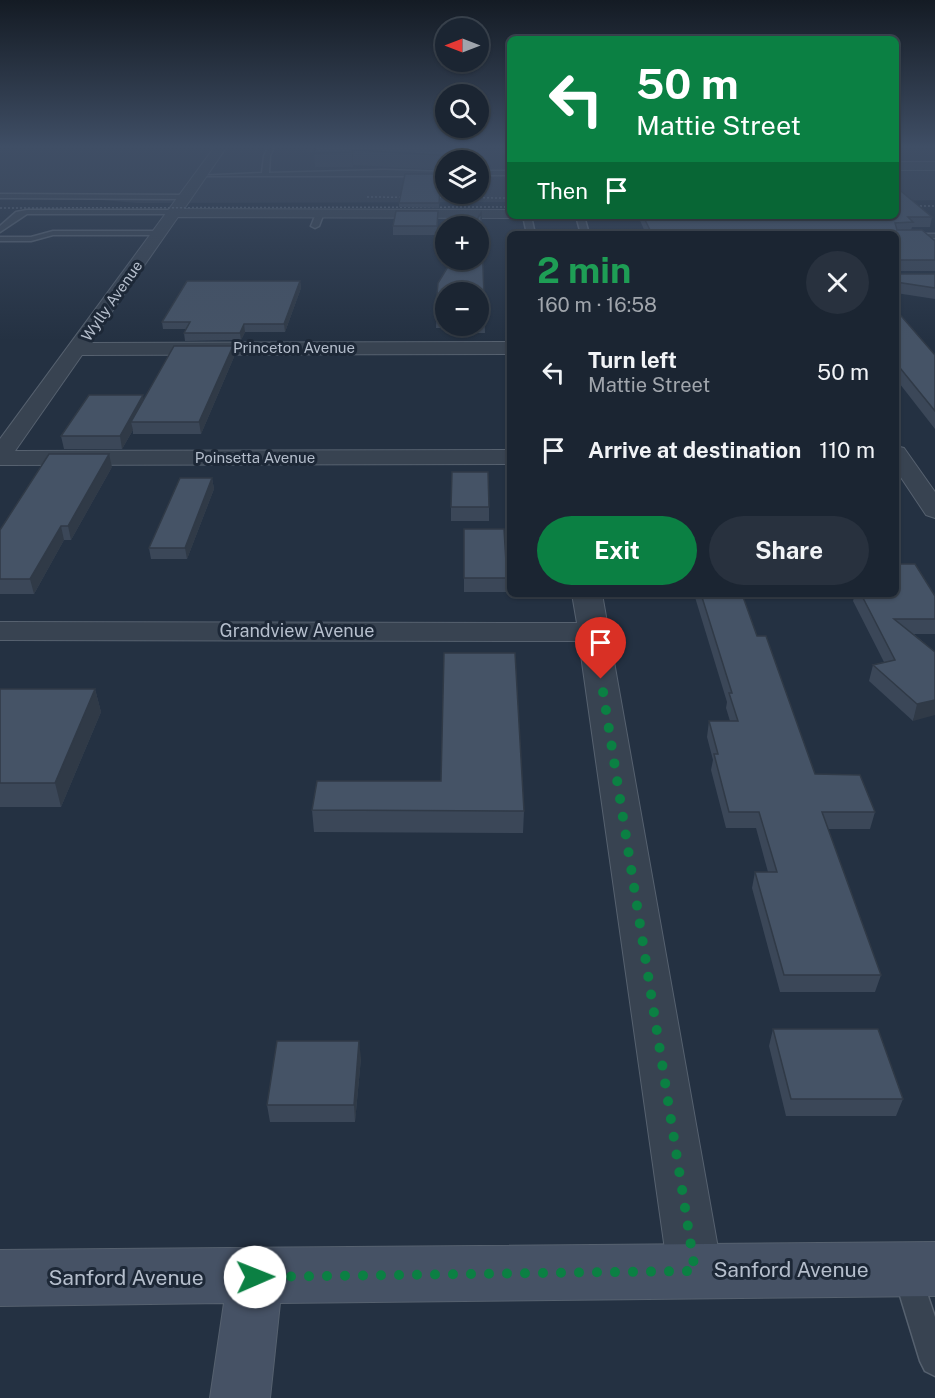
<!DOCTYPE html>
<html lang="en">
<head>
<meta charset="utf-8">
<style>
	:root { --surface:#1b2532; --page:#28313e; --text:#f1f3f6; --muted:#a0a5ac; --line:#39424d; --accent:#0b8043 }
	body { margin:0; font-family:"Public Sans",sans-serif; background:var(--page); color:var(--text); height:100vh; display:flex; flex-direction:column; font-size:22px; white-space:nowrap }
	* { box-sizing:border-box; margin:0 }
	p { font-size:20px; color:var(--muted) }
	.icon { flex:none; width:33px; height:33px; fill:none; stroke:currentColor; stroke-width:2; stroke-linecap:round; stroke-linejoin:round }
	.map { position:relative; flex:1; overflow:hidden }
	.drawer { position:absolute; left:507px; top:231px; width:392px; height:366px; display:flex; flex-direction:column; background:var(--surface); border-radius:9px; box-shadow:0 2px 4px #0004,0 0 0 2px var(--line) }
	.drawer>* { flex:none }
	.top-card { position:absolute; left:507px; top:36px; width:392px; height:183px; border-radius:9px; box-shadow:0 2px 4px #0004,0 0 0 2px var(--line); background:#0b8043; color:#fff; overflow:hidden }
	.needle { width:39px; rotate:270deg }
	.controls { position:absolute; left:435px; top:18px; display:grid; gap:12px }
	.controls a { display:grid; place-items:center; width:54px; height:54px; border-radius:50%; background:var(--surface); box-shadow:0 2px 4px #0004,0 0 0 2px var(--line); font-size:30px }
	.pin { position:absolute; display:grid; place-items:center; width:51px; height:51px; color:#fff; margin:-62px -26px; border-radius:50% 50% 50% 0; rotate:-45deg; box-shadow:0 0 6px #0007 }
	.pin .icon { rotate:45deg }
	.me { position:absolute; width:66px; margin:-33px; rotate:89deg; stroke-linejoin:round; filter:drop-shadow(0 0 4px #0008) }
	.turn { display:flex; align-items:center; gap:21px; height:126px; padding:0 30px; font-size:27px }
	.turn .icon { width:78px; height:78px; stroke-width:2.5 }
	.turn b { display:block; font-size:42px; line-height:51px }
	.then { display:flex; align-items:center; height:57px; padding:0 30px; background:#0003; gap:12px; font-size:22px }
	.round { display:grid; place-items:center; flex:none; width:63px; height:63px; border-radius:32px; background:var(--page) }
	.headline { display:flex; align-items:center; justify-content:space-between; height:102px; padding:0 30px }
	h1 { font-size:36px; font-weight:700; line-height:45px; color:#1e9e55 }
	.primary-button { display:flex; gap:12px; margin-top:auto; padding:12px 30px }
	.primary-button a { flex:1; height:69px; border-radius:36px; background:var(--accent); color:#fff; font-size:24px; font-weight:700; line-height:69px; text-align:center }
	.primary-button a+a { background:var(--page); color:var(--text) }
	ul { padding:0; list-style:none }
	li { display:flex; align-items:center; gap:18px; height:78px; padding:0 30px }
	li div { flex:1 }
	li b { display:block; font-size:22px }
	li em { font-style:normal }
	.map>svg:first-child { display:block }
	.airport { fill:#323e4f; fill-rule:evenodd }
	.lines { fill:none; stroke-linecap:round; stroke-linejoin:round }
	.service-casing { stroke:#56616f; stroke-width:3 }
	.minor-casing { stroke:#56616f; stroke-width:2 }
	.secondary-casing { stroke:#56616f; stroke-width:2 }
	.service { fill:#384351; fill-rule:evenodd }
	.minor { fill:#384351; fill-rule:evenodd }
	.secondary { fill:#465265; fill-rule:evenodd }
	.rail { stroke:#5a6778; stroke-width:1.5; stroke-dasharray:2 2; stroke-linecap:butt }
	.wall { fill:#3b4758; fill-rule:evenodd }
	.shaded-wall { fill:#303a47 }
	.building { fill:#455366; stroke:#303a47; stroke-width:1.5 }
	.route { stroke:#0b8043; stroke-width:10; stroke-dasharray:0 18 }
	.labels { text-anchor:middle; stroke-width:6; stroke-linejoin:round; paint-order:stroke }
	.far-street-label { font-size:15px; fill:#b5becc; stroke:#1d2837 }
	.street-label { font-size:18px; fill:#b5becc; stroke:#1d2837 }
	.near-street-label { font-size:21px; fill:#b5becc; stroke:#1d2837 }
</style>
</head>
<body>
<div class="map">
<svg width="935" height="1398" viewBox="0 0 935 1398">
	<rect width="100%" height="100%" fill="#243142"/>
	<path class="airport" d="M0 145H510V202L137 203 90 199H0ZM446 160H478V194H446Z
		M896 145H935V200L896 201Z"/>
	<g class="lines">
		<defs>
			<path id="service" d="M269 145H275L270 156 269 173 384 170 446 172V176H197L262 173 264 156Z
				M478 171H510V175H478Z
				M0 194 185 195 188 197 185 199 0 198Z
				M27 210H175L179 212 175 214H27L0 232V226L16 212Z
				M317 211 324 213 319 226 315 228 311 226Z
				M523 216H531L535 234H527Z
				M576 216H584L589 234H581Z
				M53 231H160L164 233 160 235H53L31 241H0V237H31Z
				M895 234H935V238H896Z
				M908 1262 918 1266 935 1317V1376L925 1371 920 1361 894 1276 898 1266Z"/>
			<path id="minor" d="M216 145H228L184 209 510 210V216H516L510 218 178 217 90 343 510 342V354L82 355 15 451 510 450V464L0 465V439Z
				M896 162H935V170H896Z
				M896 446 904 448 935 492V518L926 515 896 470Z
				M572 594H602L722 1271 714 1290 695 1298 676 1290 668 1271 579 641 0 640V622L577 623Z"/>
			<path id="secondary" d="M935 1242V1296L280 1303 270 1398H210L224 1303 0 1306V1250Z"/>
		</defs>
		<use href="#service" class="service-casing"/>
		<use href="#minor" class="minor-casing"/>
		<use href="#secondary" class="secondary-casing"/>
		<use href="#service" class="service"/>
		<use href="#minor" class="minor"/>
		<use href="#secondary" class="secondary"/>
		<path class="rail" d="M367 197 510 198
			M896 206H935
			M0 208 510 207"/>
	</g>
	<path class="wall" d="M295 145H479V166L478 160H446V170L353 165V167H315L314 153 295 148Z
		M441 174 439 208 399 207V203Z
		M438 211 437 235H393V226Z
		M481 213 485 333H455V328H436L438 283 452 260H478V226H473ZM446 292H478V326H446Z
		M638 216H896L932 217 930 227H912L911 230 935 241V271H897V274H935V299L896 293V234H646Z
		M300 281 301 288 285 332H245L241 340 185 341 184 333 186 329H163L162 322Z
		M896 310 935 355V429L896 379Z
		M233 346 234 357 201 434H133V430L122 449H64L61 436 144 399Z
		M112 467 71 540H64L34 594H0V530Z
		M212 478 214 489 187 559H151L149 548Z
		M451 507H489V521H451Z
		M464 529 507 578 506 592H464Z
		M896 564 935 596V634H914L935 652 913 721 869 681 873 665 884 662 853 601 855 594H896Z
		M694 594H742L757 636 815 774 875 812 870 829H828L881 975 875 992H780L752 888 755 872H768L756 828H726L711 770 713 760 707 737 709 721H730L726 708 727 702Z
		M0 689H95L101 712 61 807H0Z
		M441 781 524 811 523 833 314 832 312 810Z
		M773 1029 903 1099 896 1116H786L769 1046Z
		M361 1058 355 1122H270L267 1105Z"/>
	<path class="shaded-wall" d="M353 150V167L352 152Z
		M300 281 301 288 285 332 284 324Z
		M244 324 245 332 241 340 240 333Z
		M233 346 234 357 201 434 199 422Z
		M143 395 145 407 131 422 133 430 122 449 120 436Z
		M109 454 112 467 71 540 68 526Z
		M212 478 214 489 187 559 185 548Z
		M61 526 64 540 34 594 30 579Z
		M95 689 101 712 61 807 55 783Z
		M935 700V715L913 721 917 704Z
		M359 1041 361 1058 355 1122 354 1105Z"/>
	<path class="building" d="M317 145H479V152H457L458 156 353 150 352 152 314 153Z
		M405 174H441L439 203H399Z
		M896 187 932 217H908L913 222 895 223 897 230H922L935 241V260H898L897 274H935V288L896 282V234H652L643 216H896Z
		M396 211H438L437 226H393Z
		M481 213 485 323H478V292H446V318H435L438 283 452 260H478V226H473Z
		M187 281H300L284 324H244L240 333H184L190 322H162Z
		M896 310 935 355V411L896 363Z
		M174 346H233L199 422H131Z
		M89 395H143L120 436H61Z
		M49 454H109L68 526H61L30 579H0V530Z
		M452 472H488L489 507H451Z
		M180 478H212L185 548H149Z
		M464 529H504L507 578H464Z
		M896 562V564H915L935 596V619H894L935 652V700L917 704 873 665 895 660 861 594H896Z
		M701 594H742L757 636H766L815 774 860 775 875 812H822L881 975H784L755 872H777L759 812H729L714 754H718L709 721H738L729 693H732Z
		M444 653H515L524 811 312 810 317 781H441Z
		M0 689H95L55 783H0Z
		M773 1029H878L903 1099H791Z
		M277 1041H359L354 1105H267Z"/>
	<linearGradient id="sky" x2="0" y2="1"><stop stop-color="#141b24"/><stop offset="0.43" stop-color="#3f4e65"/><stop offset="1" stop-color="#3f4e65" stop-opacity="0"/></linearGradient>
	<rect width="935" height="341" fill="url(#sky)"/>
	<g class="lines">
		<path class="route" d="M255 1277 695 1271 601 679"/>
	</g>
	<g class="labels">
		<g class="far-street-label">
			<text transform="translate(112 301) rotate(-55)" y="5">Wylly Avenue</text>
			<text x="294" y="353">Princeton Avenue</text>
			<text x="255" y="463">Poinsetta Avenue</text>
		</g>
		<g class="street-label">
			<text x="297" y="637">Grandview Avenue</text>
		</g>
		<g class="near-street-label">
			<text x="791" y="1277">Sanford Avenue</text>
			<text x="126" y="1285">Sanford Avenue</text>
		</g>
	</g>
</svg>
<div class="controls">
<a><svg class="needle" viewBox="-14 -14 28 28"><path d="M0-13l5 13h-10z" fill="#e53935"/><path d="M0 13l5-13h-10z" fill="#a0a5ac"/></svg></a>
<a><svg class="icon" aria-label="search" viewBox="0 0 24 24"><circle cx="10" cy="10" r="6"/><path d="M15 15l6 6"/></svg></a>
<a><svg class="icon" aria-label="layers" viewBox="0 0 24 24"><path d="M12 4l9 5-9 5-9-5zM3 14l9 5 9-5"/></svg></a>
<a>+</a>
<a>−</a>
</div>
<div class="pin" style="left:601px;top:679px;background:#d93025"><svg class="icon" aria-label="arrive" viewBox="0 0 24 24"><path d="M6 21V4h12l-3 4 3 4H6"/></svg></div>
<svg class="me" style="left:255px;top:1277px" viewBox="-20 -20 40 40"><circle r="19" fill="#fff"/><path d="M0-13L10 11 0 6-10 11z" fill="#0b8043"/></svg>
<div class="top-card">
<div class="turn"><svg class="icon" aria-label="left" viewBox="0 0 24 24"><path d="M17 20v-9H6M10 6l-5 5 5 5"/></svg><div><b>50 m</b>Mattie Street</div></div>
<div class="then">Then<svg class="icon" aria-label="arrive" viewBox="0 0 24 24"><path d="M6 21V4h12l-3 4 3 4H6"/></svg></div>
</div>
<section class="drawer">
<div class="headline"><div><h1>2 min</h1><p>160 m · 16:58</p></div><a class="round"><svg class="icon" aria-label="close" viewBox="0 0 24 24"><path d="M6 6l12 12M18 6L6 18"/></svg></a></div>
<ul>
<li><svg class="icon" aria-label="left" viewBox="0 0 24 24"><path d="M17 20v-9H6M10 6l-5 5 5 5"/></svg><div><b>Turn left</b><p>Mattie Street</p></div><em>50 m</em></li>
<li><svg class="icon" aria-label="arrive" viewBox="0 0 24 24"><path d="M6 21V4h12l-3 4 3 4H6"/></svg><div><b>Arrive at destination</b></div><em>110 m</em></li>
</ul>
<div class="primary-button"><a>Exit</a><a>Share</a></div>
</section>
</div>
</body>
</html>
